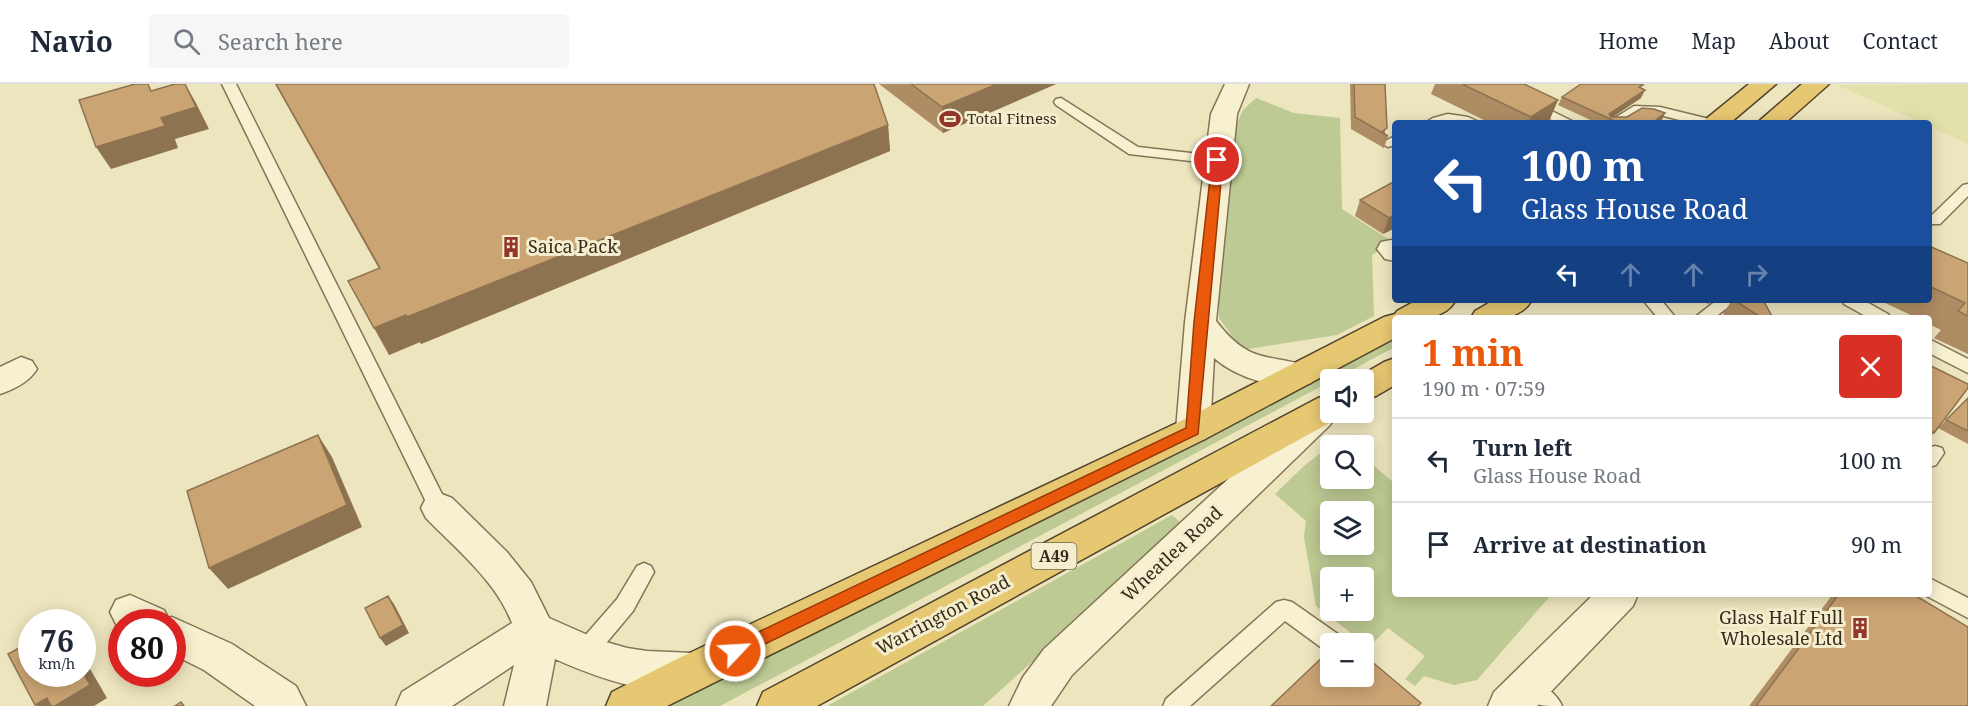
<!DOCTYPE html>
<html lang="en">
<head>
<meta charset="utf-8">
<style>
	:root { --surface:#fff; --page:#f6f6f7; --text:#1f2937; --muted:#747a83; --line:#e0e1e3; --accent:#ea580c }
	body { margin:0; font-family:"Noto Serif",serif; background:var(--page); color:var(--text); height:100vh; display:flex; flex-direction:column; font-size:22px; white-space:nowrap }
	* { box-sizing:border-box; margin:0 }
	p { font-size:20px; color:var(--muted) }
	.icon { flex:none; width:33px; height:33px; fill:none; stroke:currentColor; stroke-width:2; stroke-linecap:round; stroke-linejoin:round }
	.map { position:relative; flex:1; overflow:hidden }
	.side { position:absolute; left:1392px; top:231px; width:540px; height:282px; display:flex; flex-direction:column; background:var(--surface); border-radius:6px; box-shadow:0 3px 15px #0003 }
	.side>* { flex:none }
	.top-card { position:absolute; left:1392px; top:36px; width:540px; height:183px; border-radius:6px; box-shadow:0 3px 15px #0003; background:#1a4fa0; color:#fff; overflow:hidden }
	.buttons { position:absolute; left:1320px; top:285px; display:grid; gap:12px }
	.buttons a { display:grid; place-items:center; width:54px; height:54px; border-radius:6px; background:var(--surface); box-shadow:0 3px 15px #0003; font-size:30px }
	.speed { position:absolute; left:18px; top:525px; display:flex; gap:12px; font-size:30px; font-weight:700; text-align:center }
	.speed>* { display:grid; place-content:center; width:78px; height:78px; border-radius:50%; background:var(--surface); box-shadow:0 3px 15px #0003; line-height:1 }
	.speed small { font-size:15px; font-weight:400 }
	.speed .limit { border:9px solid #d22; background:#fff; color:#111 }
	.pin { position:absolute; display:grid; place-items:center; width:51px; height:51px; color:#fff; margin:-26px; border:3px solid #fff; border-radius:50%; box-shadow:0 2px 6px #0007 }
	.me { position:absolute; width:66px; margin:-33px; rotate:65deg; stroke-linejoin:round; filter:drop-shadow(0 0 4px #0008) }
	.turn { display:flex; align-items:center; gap:21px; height:126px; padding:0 30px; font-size:27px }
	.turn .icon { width:78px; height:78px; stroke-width:2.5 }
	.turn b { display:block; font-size:42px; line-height:51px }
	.lanes { display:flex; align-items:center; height:57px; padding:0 30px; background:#0003; justify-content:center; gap:30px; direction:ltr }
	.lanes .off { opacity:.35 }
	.round { display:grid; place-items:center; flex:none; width:63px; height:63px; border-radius:6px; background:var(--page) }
	.head { display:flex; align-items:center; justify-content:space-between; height:102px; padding:0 30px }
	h1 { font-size:36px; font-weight:700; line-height:45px; color:var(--accent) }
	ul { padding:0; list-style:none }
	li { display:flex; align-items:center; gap:18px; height:84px; padding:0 30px; border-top:2px solid var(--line) }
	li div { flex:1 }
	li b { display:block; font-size:22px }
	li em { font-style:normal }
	header { display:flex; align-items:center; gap:36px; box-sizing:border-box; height:84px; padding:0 30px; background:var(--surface); border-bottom:2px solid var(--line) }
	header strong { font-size:28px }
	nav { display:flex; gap:33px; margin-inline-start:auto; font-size:21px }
	.search { width:420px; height:54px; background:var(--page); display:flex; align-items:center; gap:15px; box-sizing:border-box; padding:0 21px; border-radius:6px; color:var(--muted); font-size:22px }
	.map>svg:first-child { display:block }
	.farmland { fill:#e2e1ac }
	.green { fill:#bdca93; fill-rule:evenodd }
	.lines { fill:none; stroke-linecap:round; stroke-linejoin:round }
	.service-casing { stroke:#857557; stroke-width:3 }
	.minor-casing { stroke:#857557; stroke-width:3 }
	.trunk-casing { stroke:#52432c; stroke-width:3 }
	.service { fill:#f8f1d1; fill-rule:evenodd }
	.minor { fill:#f8f1d1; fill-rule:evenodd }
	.trunk { fill:#e7c872; fill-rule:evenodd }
	.wall { fill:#af8d64 }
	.shaded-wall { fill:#8e7351 }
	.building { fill:#cba474; stroke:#8e7351; stroke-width:1.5 }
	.route { fill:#ea580c; stroke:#983908; stroke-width:1.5 }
	.labels { text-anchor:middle; stroke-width:6; stroke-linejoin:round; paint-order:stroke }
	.far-poi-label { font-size:15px; fill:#342b1c; stroke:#f4eece; text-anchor:start }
	.shield { fill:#f4eece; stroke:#6e6651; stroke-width:1.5 }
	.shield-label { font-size:16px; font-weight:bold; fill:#342b1c }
	.poi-label { font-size:18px; fill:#342b1c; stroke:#f4eece; text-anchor:start }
	.street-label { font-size:18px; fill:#342b1c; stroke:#f4eece }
</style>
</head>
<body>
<header>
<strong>Navio</strong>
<div class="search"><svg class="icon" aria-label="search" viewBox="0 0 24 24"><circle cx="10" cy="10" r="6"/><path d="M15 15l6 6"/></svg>Search here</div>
<nav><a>Home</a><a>Map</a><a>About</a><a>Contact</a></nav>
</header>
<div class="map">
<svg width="1968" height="622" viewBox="0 0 1968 622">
	<rect width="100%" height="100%" fill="#ede5be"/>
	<path class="farmland" d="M1968 0V60L1929 42V39H1922L1837 1Z"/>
	<path class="green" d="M1256 14 1294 29 1340 34 1342 125 1393 158 1372 171 1374 232 1337 251 1242 266 1219 234 1218 195 1235 44 1243 26Z
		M1395 248V263L720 622H647Z
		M1330 362V394H1364V373L1395 400V510H1552L1477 596 1454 601 1424 592 1415 602 1405 595 1425 572 1388 544 1369 563 1316 522 1304 453 1306 437 1275 410 1305 381ZM1330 428H1364V460H1330ZM1330 494H1364V526H1330Z
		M1172 431 1182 440 1103 514 983 622H827Z"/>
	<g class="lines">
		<defs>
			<path id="service" d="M222 0H236L449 424 446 430 439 432 432 430Z
				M1479 0H1497L1576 39H1558Z
				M1061 14 1138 63 1217 72 1224 76 1217 80 1129 70 1056 21 1054 18 1056 15Z
				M1634 22 1660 23 1713 36 1715 39H1691L1660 31 1637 30 1623 39H1607Z
				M1448 30 1468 33 1481 39H1425L1433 34Z
				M1395 52V61L1388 63 1381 59Z
				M1968 100V112L1940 140H1929V130L1932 131 1963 101Z
				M1643 216H1661L1676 234H1658Z
				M1717 216H1737L1714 234H1694Z
				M1842 216H1863L1888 230 1890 234H1869L1844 220Z
				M1929 255 1968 275V289L1929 269Z
				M1935 362 1942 364 1944 369 1936 381 1929 383V364Z
				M644 479 651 482 654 488 633 527 592 576 584 579 576 576 573 569 576 562 617 515 637 482Z
				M1929 494 1968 514V534L1923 510H1929Z
				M1284 516 1292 518 1342 553 1345 560H1330V568L1326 567 1285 537 1190 622H1163L1166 615 1276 518Z
				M1528 594C1541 599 1557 609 1562 622 1543 622 1526 622 1517 604L1520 597Z"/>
			<path id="minor" d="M1225 0H1249L1237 30 1216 237C1250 281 1266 269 1311 283L1316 291 1311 299C1281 308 1237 294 1214 274L1210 346 1205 355 1193 359 1181 355 1176 346 1185 238 1211 30Z
				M1391 156 1395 157V177L1385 175 1377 165 1381 158Z
				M21 273 32 277 37 285C29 298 15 305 0 310V283Z
				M1318 319 1330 323V328L1335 332 1330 341 1072 591 1051 622H1009L1023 593 1044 565 1306 323Z
				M439 409 452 414 507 468 531 498 549 534 599 556 627 564 647 567 693 569 707 574 713 587 707 600C661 618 598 594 555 575L546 622H504L514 581 452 622H396L402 608 512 539C496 497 457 466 426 434L421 424 426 414Z
				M1594 510H1638L1633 522 1537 622H1488L1494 608Z
				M130 511 164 526 168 534 172 533 232 560 296 602 306 622H255L204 586 172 570V538H122V543L116 540 110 528 116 516Z"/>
			<path id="trunk" d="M1749 0H1776L1730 39H1701Z
				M1802 0H1829L1785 39H1757Z
				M1417 216H1456C1443 238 1417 234 1395 234V254L1205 355 667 622H606L612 608 679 574 1181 337 1384 233 1395 230 1397 227Z
				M1494 216H1532C1519 238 1493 234 1471 234L1475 227Z
				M1395 274V301L1376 312 1364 316V296H1353L1384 278Z
				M1330 311V328H1344L1342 332 817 622H757L763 608 1318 314Z"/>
		</defs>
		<use href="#service" class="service-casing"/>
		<use href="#minor" class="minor-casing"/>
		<use href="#trunk" class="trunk-casing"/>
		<use href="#service" class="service"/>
		<use href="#minor" class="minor"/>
		<use href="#trunk" class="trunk"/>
	</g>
	<path class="wall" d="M275 0H874L888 41 890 67 421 260 420 258 389 271 379 185Z
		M879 0H1056L943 49Z
		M1350 0H1385V50L1388 52 1384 64 1351 45Z
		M1435 0H1524L1558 16 1549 37 1546 39H1490L1431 10Z
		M1641 4V14L1613 33 1661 38 1659 39H1597L1558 21 1562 13Z
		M1395 97V144L1383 150 1355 132 1360 116Z
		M1929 162 1968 179V270L1934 254 1941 246 1929 240V234H1917L1879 216H1929Z
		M1702 216H1714L1708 220Z
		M1732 216H1763L1773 234H1730L1723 230Z
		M1929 281 1934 349 1929 354Z
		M1968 314V360L1938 344Z
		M1833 510H1913L1968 622H1749Z"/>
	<path class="shaded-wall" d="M185 0 196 19 209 45 175 55 178 64 111 85 96 63 161 34Z
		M997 0H1056L943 49 942 23Z
		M1645 6 1641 14 1610 35 1609 30Z
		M1558 16 1549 37 1546 39H1528L1531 33Z
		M1665 29 1661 38 1659 39H1652Z
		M888 41 890 67 421 260 407 233Z
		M1395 131V144L1383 150 1389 134Z
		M406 231 420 258 389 271 374 244Z
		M318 351 332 373 362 443 228 505 209 484Z
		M388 512 394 520 409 549 386 562 380 554Z
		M82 571 107 614 94 622H37L35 621 47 614 82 587Z"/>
	<path class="building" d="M135 0H148L151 7 175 0H185L196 23 161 34 165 42 96 63 79 16Z
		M276 0H874L888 41 407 233 406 231 374 244 348 197 380 184Z
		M911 0H997L942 23Z
		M1354 0H1385L1387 44 1382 48 1388 52 1355 33Z
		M1462 0H1524L1558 16 1531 33Z
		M1581 0H1640L1643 1 1639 3 1645 6 1609 30 1611 33H1627L1642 24 1654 25 1665 29 1652 39H1619L1562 13Z
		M1395 97V131L1389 134 1360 116Z
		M1929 162 1968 179V232L1958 227 1965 219 1929 202Z
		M1734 216H1763L1773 234H1762Z
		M1929 281 1968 300V304L1934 349 1929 346Z
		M1968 314V347L1946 336Z
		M318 351 347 421 209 484 187 407Z
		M1839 510H1913L1968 543V622H1756Z
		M388 512 403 541 380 554 365 524Z
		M1343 555 1349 560H1338Z
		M32 557V590H82V587L90 601 55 622H51L47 614 35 621 8 570Z
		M1330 566V592H1364V571L1421 619 1418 622H1271Z
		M181 618 184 622H175Z"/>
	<path class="route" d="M1217 73 1223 76 1198 350 740 572 735 574 729 572 726 567 729 562 1186 344 1194 238 1212 76Z"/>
	<defs>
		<symbol id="stadium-bare" viewBox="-9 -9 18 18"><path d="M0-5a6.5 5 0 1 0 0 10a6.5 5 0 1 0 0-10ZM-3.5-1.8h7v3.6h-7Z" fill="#933528" stroke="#f4eece" stroke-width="2.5" paint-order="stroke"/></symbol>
		<symbol id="building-bare" viewBox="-9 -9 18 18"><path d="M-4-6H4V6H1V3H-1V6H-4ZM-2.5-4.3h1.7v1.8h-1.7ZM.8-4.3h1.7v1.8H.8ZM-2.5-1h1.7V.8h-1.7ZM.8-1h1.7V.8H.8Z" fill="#933528" stroke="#f4eece" stroke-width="2.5" paint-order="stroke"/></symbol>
	</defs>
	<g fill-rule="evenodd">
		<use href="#stadium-bare" x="935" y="20" width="30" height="30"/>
		<use href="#building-bare" x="496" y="148" width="30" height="30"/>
		<use href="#building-bare" x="1845" y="529" width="30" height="30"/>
	</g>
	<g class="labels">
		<g class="far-poi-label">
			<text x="967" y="40">Total Fitness</text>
		</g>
		<rect class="shield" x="1031.5" y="459" width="45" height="26" rx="4.5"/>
		<g class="shield-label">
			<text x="1054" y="478">A49</text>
		</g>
		<g class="poi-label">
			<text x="528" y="169">Saica Pack</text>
			<text x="1843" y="540" text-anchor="end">Glass Half Full<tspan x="1843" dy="21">Wholesale Ltd</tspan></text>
		</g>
		<g class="street-label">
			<text transform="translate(1172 470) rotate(-43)" y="6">Wheatlea Road</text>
			<text transform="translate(943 531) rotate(-28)" y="6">Warrington Road</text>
		</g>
	</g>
</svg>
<div class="buttons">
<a><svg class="icon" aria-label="sound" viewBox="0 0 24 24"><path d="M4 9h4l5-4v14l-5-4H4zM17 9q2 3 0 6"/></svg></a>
<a><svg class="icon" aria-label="search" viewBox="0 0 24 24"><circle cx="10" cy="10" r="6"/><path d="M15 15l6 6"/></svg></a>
<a><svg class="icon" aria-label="layers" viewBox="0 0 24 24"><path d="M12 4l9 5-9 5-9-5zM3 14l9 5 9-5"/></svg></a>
<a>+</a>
<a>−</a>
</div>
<div class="speed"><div>76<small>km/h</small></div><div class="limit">80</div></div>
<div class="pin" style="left:1217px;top:76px;background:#d93025"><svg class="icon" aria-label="arrive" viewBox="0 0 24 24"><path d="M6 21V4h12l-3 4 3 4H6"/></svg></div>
<svg class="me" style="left:735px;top:567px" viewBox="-20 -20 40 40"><circle r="17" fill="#ea580c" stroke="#fff" stroke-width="3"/><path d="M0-11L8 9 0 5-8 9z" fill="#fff"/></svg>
<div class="top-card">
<div class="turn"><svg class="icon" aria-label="left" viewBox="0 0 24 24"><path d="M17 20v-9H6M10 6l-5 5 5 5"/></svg><div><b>100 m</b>Glass House Road</div></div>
<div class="lanes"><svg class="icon" aria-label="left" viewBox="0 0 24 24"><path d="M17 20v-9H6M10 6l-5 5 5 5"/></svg><svg class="icon off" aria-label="ahead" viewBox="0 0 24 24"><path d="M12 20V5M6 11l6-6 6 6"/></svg><svg class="icon off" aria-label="ahead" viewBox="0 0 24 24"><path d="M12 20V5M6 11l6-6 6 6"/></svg><svg class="icon off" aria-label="right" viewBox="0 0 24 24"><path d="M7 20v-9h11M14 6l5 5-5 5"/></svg></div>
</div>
<section class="side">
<div class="head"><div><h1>1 min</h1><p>190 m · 07:59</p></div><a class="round" style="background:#d93025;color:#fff"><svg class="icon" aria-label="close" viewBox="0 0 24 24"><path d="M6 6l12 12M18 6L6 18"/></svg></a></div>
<ul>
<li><svg class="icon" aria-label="left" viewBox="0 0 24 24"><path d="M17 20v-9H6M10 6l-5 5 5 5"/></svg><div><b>Turn left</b><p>Glass House Road</p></div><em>100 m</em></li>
<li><svg class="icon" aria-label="arrive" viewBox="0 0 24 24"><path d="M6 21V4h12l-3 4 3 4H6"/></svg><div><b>Arrive at destination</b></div><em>90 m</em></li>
</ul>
</section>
</div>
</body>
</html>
